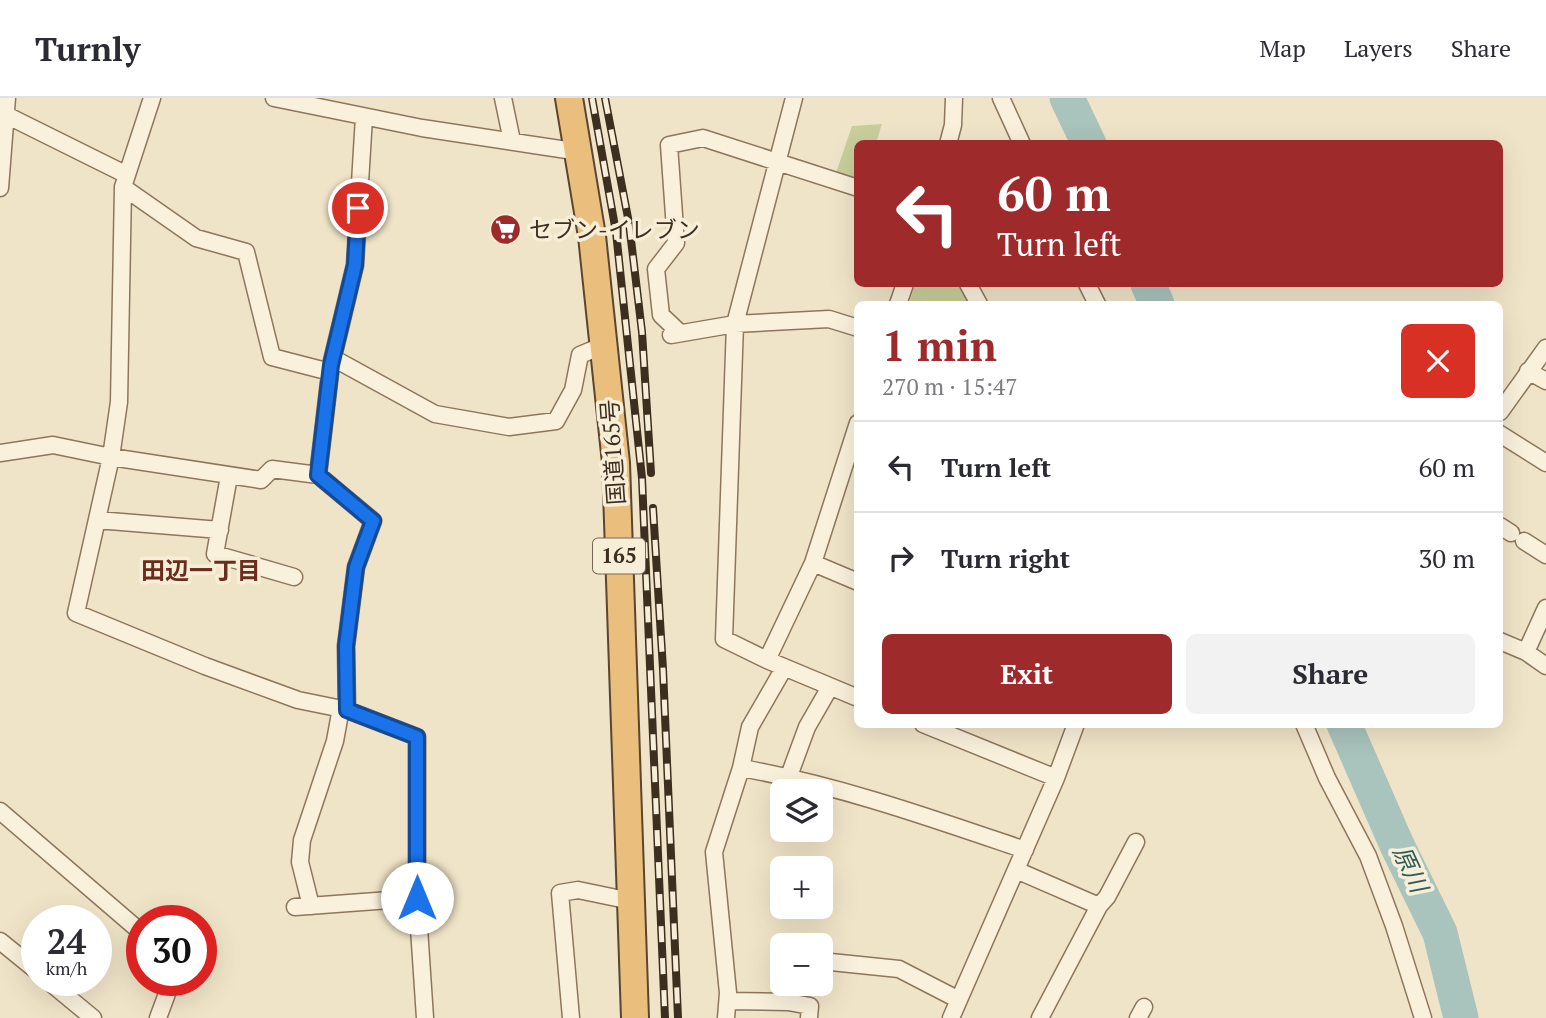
<!DOCTYPE html>
<html lang="en">
<head>
<meta charset="utf-8">
<style>
	:root { --surface:#fff; --page:#f2f2f3; --text:#2b2b33; --muted:#7c7c81; --line:#e1e1e2; --accent:#9e2a2b }
	body { margin:0; font-family:"PT Serif","Noto Sans JP",serif; background:var(--page); color:var(--text); height:100vh; display:flex; flex-direction:column; font-size:26px; white-space:nowrap }
	* { box-sizing:border-box; margin:0 }
	p { font-size:23px; color:var(--muted) }
	.icon { flex:none; width:38px; height:38px; fill:none; stroke:currentColor; stroke-width:2; stroke-linecap:round; stroke-linejoin:round }
	.map { position:relative; flex:1; overflow:hidden }
	.drawer { position:absolute; left:854px; top:203px; width:649px; height:427px; display:flex; flex-direction:column; background:var(--surface); border-radius:10px; box-shadow:0 7px 28px #0002 }
	.drawer>* { flex:none }
	.banner { position:absolute; left:854px; top:42px; width:649px; height:147px; border-radius:10px; box-shadow:0 7px 28px #0002; background:#9e2a2b; color:#fff; overflow:hidden }
	.buttons { position:absolute; left:770px; top:681px; display:grid; gap:14px }
	.buttons a { display:grid; place-items:center; width:63px; height:63px; border-radius:10px; background:var(--surface); box-shadow:0 7px 28px #0002; font-size:35px }
	.speed { position:absolute; left:21px; top:807px; display:flex; gap:14px; font-size:35px; font-weight:700; text-align:center }
	.speed>* { display:grid; place-content:center; width:91px; height:91px; border-radius:50%; background:var(--surface); box-shadow:0 7px 28px #0002; line-height:1 }
	.speed small { font-size:18px; font-weight:400 }
	.speed .limit { border:10px solid #d22; background:#fff; color:#111 }
	.pin { position:absolute; display:grid; place-items:center; width:60px; height:60px; color:#fff; margin:-30px; border:4px solid #fff; border-radius:50%; box-shadow:0 2px 7px #0007 }
	.me { position:absolute; width:77px; margin:-38px; rotate:0deg; stroke-linejoin:round; filter:drop-shadow(0 0 5px #0008) }
	.turn { display:flex; align-items:center; gap:24px; height:147px; padding:0 28px; font-size:32px }
	.turn .icon { width:91px; height:91px; stroke-width:2.5 }
	.turn b { display:block; font-size:49px; line-height:60px }
	.round { display:grid; place-items:center; flex:none; width:74px; height:74px; border-radius:10px; background:var(--page) }
	.headline { display:flex; align-items:center; justify-content:space-between; height:119px; padding:0 28px }
	h1 { font-size:42px; font-weight:700; line-height:52px; color:var(--accent) }
	.cta { display:flex; gap:14px; margin-top:auto; padding:14px 28px }
	.cta a { flex:1; height:80px; border-radius:10px; background:var(--accent); color:#fff; font-size:28px; font-weight:700; line-height:80px; text-align:center }
	.cta a+a { background:var(--page); color:var(--text) }
	ul { padding:0; list-style:none }
	li { display:flex; align-items:center; gap:21px; height:91px; padding:0 28px; border-top:2px solid var(--line) }
	li div { flex:1 }
	li b { display:block; font-size:26px }
	li em { font-style:normal }
	header { display:flex; align-items:center; gap:42px; box-sizing:border-box; height:98px; padding:0 35px; background:var(--surface); border-bottom:2px solid var(--line) }
	header strong { font-size:33px }
	nav { display:flex; gap:38px; margin-inline-start:auto; font-size:24px }
	.map>svg:first-child { display:block }
	.green { fill:#c9cf9b }
	.lines { fill:none; stroke-linecap:round; stroke-linejoin:round }
	.river { stroke:#a9c4bc; stroke-width:35 }
	.minor-casing { stroke:#8d765c; stroke-width:19 }
	.trunk-casing { stroke:#5b4430; stroke-width:30 }
	.minor { stroke:#faf1dc; stroke-width:16 }
	.trunk { stroke:#eabe7c; stroke-width:26 }
	.rail-casing { stroke:#3d2e20; stroke-width:8 }
	.rail { stroke:#f7eed8; stroke-width:5; stroke-dasharray:16; stroke-linecap:butt }
	.route-casing { stroke:#114b97; stroke-width:18 }
	.route { stroke:#1a73e8; stroke-width:12 }
	.labels { text-anchor:middle; stroke-width:7; stroke-linejoin:round; paint-order:stroke }
	.shield { fill:#f7eed8; stroke:#756857; stroke-width:2 }
	.shield-label { font-size:21px; font-weight:bold; fill:#3d2e20 }
	.poi-label { font-size:23px; fill:#3d2e20; stroke:#f7eed8; text-anchor:start }
	.street-label { font-size:23px; fill:#3d2e20; stroke:#f7eed8 }
	.neighbourhood-label { font-size:24px; font-weight:bold; fill:#6b2e1e; stroke:#f7eed8 }
	.water-label { font-size:24px; font-style:italic; fill:#2f5d5a; stroke:#f7eed8 }
</style>
</head>
<body>
<header>
<strong>Turnly</strong>
<nav><a>Map</a><a>Layers</a><a>Share</a></nav>
</header>
<div class="map">
<svg width="1546" height="920" viewBox="0 0 1546 920">
	<rect width="100%" height="100%" fill="#f0e4c8"/>
	<path class="green" d="M882 26 876 45 858 46 857 82 836 75 852 28Z
		M915 186H959L971 206H909Z"/>
	<g class="lines">
		<path class="river" d="M1067 0 1089 46
			M1148 186 1157 206
			M1344 626 1396 745 1440 835 1461 920"/>
		<defs>
			<path id="minor" d="M152 0 123 89 119 304 111 359 76 515 205 568 298 602 347 612 417 639V800L425 920
				M274 0 422 30 580 54
				M503 0 512 43
				M1001 0 1022 46
				M0 14 127 77
				M948 46 953 27 954 0
				M123 89 196 140 246 154 272 259 330 274
				M0 90 7 0
				M968 186 979 206
				M1087 186 1097 206
				M898 206 905 186
				M680 235 661 217 656 171 676 145 669 47 703 40 858 90
				M671 237 735 226 829 221 858 230
				M333 260 435 316 509 329 556 323 573 292 580 257 604 247
				M1528 273 1546 283
				M1500 314 1546 250
				M858 325 813 465 767 562 858 600
				M1500 336 1546 365
				M0 355 53 347 111 359 261 382 272 371 318 377 373 423 356 469 346 548 347 612
				M318 377 331 267 355 167 364 19
				M229 378 215 456 294 479
				M97 422 220 432
				M1500 428 1511 435
				M1524 443 1546 457
				M813 465 858 484
				M1500 543 1526 554 1546 568
				M1526 554 1546 510
				M767 562 724 541 735 226 794 0
				M923 626 1056 680
				M1304 626 1327 680 1368 758 1394 828 1423 920
				M741 670C838 687 931 720 1025 752
				M789 678 807 629 830 589
				M0 713 142 835
				M1016 772 1099 808
				M311 808 300 764 302 742 335 643 341 610
				M295 809 417 800
				M0 843 37 873
				M821 863 899 871 959 902
				M47 882 93 920
				M728 903 788 904 810 908 809 920
				M788 904V886
				M158 920 172 882
				M571 920 560 795 578 792 631 803
				M726 920 728 895 714 754 741 670 750 629 784 570
				M951 920 1056 680 1076 626
				M1040 920 1099 808 1107 799 1136 744
				M1138 920 1144 909"/>
			<path id="trunk" d="M569 0 592 138 616 365 635 920"/>
		</defs>
		<use href="#minor" class="minor-casing"/>
		<use href="#trunk" class="trunk-casing"/>
		<use href="#minor" class="minor"/>
		<use href="#trunk" class="trunk"/>
		<defs>
			<path id="rail" d="M592 0 616 134 642 380 665 920
				M605 0 629 125 642 234 651 375
				M653 410 663 571 678 920"/>
		</defs>
		<use href="#rail" class="rail-casing"/>
		<use href="#rail" class="rail"/>
	</g>
	<g class="lines">
		<defs>
			<path id="route" d="M358 110 355 167 331 267 318 377 373 423 356 469 346 548 347 612 417 639V800"/>
		</defs>
		<use href="#route" class="route-casing"/>
		<use href="#route" class="route"/>
	</g>
	<defs>
		<symbol id="supermarket-disc" viewBox="-11 -11 22 22"><circle r="9.5" fill="#9e2a2b" stroke="#f7eed8"/><path d="M-6-5.5h2.5l.6 2H6L4.5 2H-2.5L-4.4-4H-6ZM-1.5 3.2a1.3 1.3 0 1 0 .1 0ZM3 3.2a1.3 1.3 0 1 0 .1 0Z" fill="#fff"/></symbol>
	</defs>
	<g fill-rule="evenodd">
		<use href="#supermarket-disc" x="488" y="114" width="35" height="35"/>
	</g>
	<g class="labels">
		<rect class="shield" x="593" y="440.5" width="52" height="35" rx="5"/>
		<g class="shield-label">
			<text x="619" y="465">165</text>
		</g>
		<g class="poi-label">
			<text x="529" y="140">セブン-イレブン</text>
		</g>
		<g class="street-label">
			<text transform="translate(613 354) rotate(-94)" y="8">国道165号</text>
		</g>
		<g class="neighbourhood-label">
			<text x="201" y="481">田辺一丁目</text>
		</g>
		<g class="water-label">
			<text transform="translate(1410 771) rotate(65)" y="8">原川</text>
		</g>
	</g>
</svg>
<div class="buttons">
<a><svg class="icon" aria-label="layers" viewBox="0 0 24 24"><path d="M12 4l9 5-9 5-9-5zM3 14l9 5 9-5"/></svg></a>
<a>+</a>
<a>−</a>
</div>
<div class="speed"><div>24<small>km/h</small></div><div class="limit">30</div></div>
<div class="pin" style="left:358px;top:110px;background:#d93025"><svg class="icon" aria-label="arrive" viewBox="0 0 24 24"><path d="M6 21V4h12l-3 4 3 4H6"/></svg></div>
<svg class="me" style="left:417px;top:800px" viewBox="-20 -20 40 40"><circle r="19" fill="#fff"/><path d="M0-13L10 11 0 6-10 11z" fill="#1a73e8"/></svg>
<div class="banner">
<div class="turn"><svg class="icon" aria-label="left" viewBox="0 0 24 24"><path d="M17 20v-9H6M10 6l-5 5 5 5"/></svg><div><b>60 m</b>Turn left</div></div>
</div>
<section class="drawer">
<div class="headline"><div><h1>1 min</h1><p>270 m · 15:47</p></div><a class="round" style="background:#d93025;color:#fff"><svg class="icon" aria-label="close" viewBox="0 0 24 24"><path d="M6 6l12 12M18 6L6 18"/></svg></a></div>
<ul>
<li><svg class="icon" aria-label="left" viewBox="0 0 24 24"><path d="M17 20v-9H6M10 6l-5 5 5 5"/></svg><div><b>Turn left</b></div><em>60 m</em></li>
<li><svg class="icon" aria-label="right" viewBox="0 0 24 24"><path d="M7 20v-9h11M14 6l5 5-5 5"/></svg><div><b>Turn right</b></div><em>30 m</em></li>
</ul>
<div class="cta"><a>Exit</a><a>Share</a></div>
</section>
</div>
</body>
</html>
